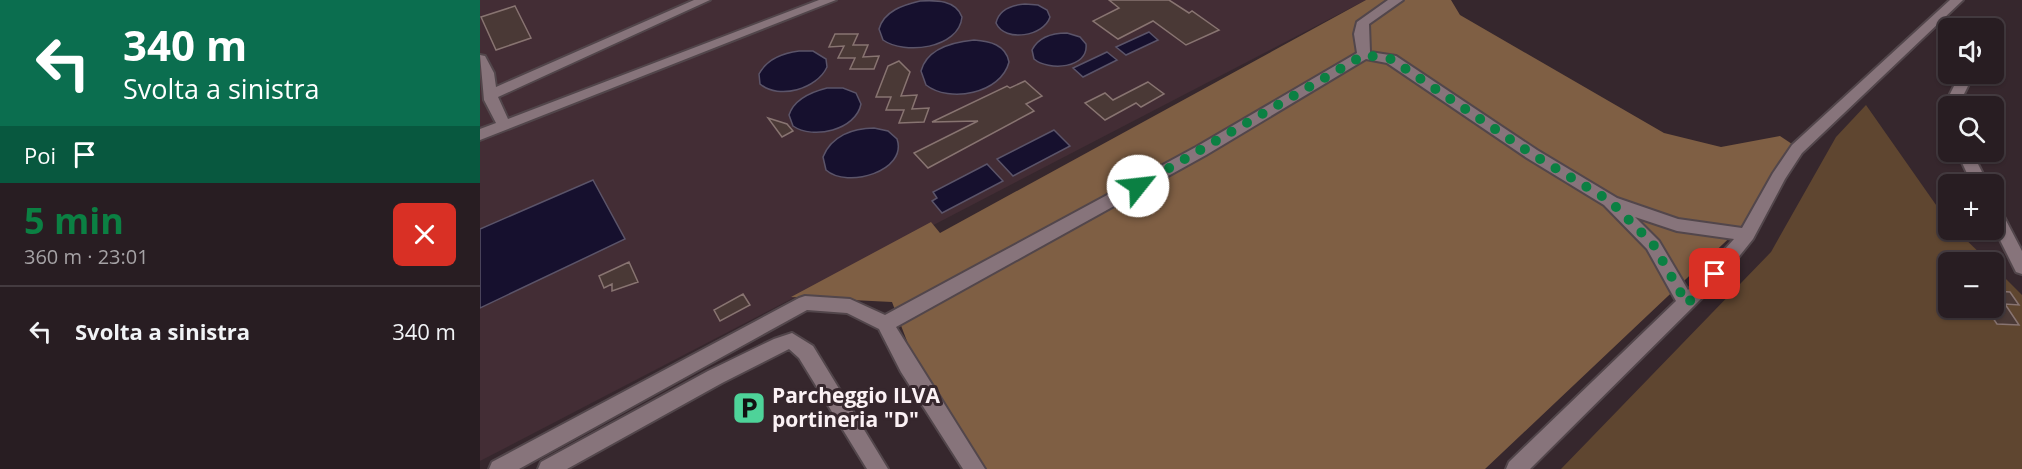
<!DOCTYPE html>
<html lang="it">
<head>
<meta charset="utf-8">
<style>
	:root { --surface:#281d22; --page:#342a2f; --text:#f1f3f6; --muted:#a5a2a5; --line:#443b40; --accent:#0b8043 }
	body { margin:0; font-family:"Open Sans",sans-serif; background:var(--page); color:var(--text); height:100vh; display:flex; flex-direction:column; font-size:22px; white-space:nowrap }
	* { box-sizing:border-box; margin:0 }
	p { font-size:20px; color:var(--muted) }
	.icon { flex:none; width:33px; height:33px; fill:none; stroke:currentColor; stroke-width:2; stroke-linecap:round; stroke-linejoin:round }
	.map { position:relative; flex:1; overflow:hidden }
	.details { display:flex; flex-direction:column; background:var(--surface); width:480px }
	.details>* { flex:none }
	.guide { background:#0b6e4f; color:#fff; overflow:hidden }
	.controls { position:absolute; left:1458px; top:18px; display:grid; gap:12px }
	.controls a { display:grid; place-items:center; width:66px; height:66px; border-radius:9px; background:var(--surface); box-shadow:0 2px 4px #0004,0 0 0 2px var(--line); font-size:30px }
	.pin { position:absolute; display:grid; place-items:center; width:51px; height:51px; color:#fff; margin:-26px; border-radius:12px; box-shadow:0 3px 9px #0006 }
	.me { position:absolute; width:66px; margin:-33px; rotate:61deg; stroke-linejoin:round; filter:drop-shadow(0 0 4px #0008) }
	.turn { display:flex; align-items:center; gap:21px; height:126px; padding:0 24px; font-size:27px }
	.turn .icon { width:78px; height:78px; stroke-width:2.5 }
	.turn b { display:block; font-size:42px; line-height:51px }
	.then { display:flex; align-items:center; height:57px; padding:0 24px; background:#0003; gap:12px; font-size:22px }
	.round { display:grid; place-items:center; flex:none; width:63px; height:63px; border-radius:9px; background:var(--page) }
	.overview { display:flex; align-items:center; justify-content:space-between; height:102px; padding:0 24px }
	h1 { font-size:36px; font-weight:700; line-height:45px; color:var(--accent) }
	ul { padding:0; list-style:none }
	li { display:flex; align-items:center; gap:18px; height:90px; padding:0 24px; border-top:2px solid var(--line) }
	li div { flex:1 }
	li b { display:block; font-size:22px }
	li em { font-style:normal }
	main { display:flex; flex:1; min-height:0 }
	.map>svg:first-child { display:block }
	.built { fill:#432d35 }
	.green { fill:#5f4630 }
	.forest { fill:#7f5f44 }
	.water { fill:#16102e; stroke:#5b5469; stroke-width:1.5 }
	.building { fill:#4a3936; stroke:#887471; stroke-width:1.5 }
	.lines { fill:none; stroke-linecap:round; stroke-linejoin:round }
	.minor-casing { stroke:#52464b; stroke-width:4 }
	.minor { fill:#87747b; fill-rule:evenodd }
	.route { stroke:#0b8043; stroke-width:10; stroke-dasharray:0 18 }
	.labels { text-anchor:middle; stroke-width:6; stroke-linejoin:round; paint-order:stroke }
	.poi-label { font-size:21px; font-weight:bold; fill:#fbf1f4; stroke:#36272d; text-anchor:start }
</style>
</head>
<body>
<main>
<section class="details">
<div class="guide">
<div class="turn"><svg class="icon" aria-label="left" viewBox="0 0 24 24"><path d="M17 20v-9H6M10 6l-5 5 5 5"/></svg><div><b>340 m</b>Svolta a sinistra</div></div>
<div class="then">Poi<svg class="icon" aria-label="arrive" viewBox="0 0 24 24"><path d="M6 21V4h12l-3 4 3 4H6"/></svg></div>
</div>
<div class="overview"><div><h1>5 min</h1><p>360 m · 23:01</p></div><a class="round" style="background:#d93025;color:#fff"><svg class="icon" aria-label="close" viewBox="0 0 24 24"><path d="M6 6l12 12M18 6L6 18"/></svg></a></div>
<ul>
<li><svg class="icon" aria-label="left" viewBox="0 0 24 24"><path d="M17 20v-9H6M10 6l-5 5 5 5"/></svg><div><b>Svolta a sinistra</b></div><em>340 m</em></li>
</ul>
</section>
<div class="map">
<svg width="1542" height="469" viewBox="0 0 1542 469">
	<rect width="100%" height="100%" fill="#36272d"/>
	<path class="built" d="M0 0H886L0 461Z"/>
	<path class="green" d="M1386 105 1468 222V230H1476L1509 262H1468V308H1514V267L1542 295V469H1081L1291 252 1356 137Z"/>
	<path class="forest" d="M886 0H971L980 15 1184 133 1241 147 1300 136 1312 144 1279 210 1005 469H504L443 383 412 302 311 297 451 222 460 233Z"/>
	<path class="water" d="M440 1C456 0 476 0 482 17 479 49 424 55 403 40L399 29C404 11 423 5 440 1Z
		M545 4 558 5 567 10 570 17C564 36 525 43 516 23 519 9 532 5 545 4Z
		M669 32 678 40 646 55 636 47Z
		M587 33 600 37 606 44C609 69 568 71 554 59L552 50C559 36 573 33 587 33Z
		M494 40C510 41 526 45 529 62 521 94 469 103 446 85L441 71C447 48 473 42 494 40Z
		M319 51H333L346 59 347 67C337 89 299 100 280 84L279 74C287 59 303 53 319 51Z
		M627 52 637 60 603 77 593 68Z
		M347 88H363L376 93 381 104C376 130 333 140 313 126L309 115C314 99 331 92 347 88Z
		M394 128 408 131 417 139C428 171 367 189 346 170L343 157C351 136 373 128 394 128Z
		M574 130 590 146 533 176 517 159Z
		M507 164 523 181 462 213 452 201 457 198 453 192Z
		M113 180 145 239 0 308V229Z"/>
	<path class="building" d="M629 0H689L709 13 712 11 739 30 706 45 673 21 638 39 613 21 639 8Z
		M35 6 51 38 16 50 1 17Z
		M355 34H378L373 45H388L383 57 399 56 394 69H370L375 58H358L364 46 349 47Z
		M419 61 430 72 421 96 437 95 432 109 449 108 444 122 419 123 424 110H406L411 97H396L408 66Z
		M545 81 562 96 546 104 554 111 448 168 434 153 498 121 452 122 527 86 530 88Z
		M668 82 684 94 661 107 656 103 625 120 605 103 625 93 633 100Z
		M288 118 307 124 313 131 302 137Z
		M149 262 158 282 132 291V284L124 288 119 276Z
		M1514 287 1516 291 1530 292 1539 305 1525 304 1539 325 1517 324 1506 308H1514Z
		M263 294 270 305 240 321 234 310Z"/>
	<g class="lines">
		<defs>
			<path id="minor" d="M214 0H230L18 97 28 119 339 0H356L0 140V129L16 123 4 100 0 55 5 56 14 73 16 87Z
				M908 0H923L889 24 890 52 916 56 1057 150 1137 198 1198 219 1262 228 1293 173 1312 145 1470 0H1483L1322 153 1305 179 1273 239 1241 279 1050 469H1026L1029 462 1196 301 1167 249 1124 205 1047 158 907 63 886 59 726 155 416 327 505 469H483L421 372 399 329 367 313 327 310 39 469H9L12 462 319 298 325 296 370 299 405 315 716 147 877 53 874 34 877 22ZM1155 217 1197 231 1254 239 1208 290 1179 241Z
				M1480 74H1494L1482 98 1483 106H1469L1468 98Z
				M1477 152H1492L1508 184H1492Z
				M1514 207 1520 209 1542 251V274L1536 272 1514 228Z
				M312 333 333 346 408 469H387L319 358 309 349 242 383 87 469H58L61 462 228 371 294 339Z"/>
		</defs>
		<use href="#minor" class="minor-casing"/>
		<use href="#minor" class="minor"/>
	</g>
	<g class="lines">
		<path class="route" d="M658 186 884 55 911 59 1052 154 1130 201 1173 244 1207 304 1235 274"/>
	</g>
	<defs>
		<symbol id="parking-square" viewBox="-11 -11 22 22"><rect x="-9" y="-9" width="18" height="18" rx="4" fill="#4ed399" stroke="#36272d"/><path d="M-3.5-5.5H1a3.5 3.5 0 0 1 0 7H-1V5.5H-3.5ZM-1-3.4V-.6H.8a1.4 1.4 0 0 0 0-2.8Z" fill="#111"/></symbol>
	</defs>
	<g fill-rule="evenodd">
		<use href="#parking-square" x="250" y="389" width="38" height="38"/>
	</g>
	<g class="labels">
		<g class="poi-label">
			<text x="292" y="403">Parcheggio ILVA<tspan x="292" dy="24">portineria "D"</tspan></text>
		</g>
	</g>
</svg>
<div class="controls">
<a><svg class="icon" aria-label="sound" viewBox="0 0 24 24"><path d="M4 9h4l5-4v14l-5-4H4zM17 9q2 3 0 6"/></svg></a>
<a><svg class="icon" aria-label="search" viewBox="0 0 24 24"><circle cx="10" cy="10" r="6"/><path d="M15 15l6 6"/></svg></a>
<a>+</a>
<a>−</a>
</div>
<div class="pin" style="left:1235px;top:274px;background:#d93025"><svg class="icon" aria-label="arrive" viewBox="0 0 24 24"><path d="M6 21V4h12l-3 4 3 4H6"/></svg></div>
<svg class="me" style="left:658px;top:186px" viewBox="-20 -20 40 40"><circle r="19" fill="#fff"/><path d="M0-13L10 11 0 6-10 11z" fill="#0b8043"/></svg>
</div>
</main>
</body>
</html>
